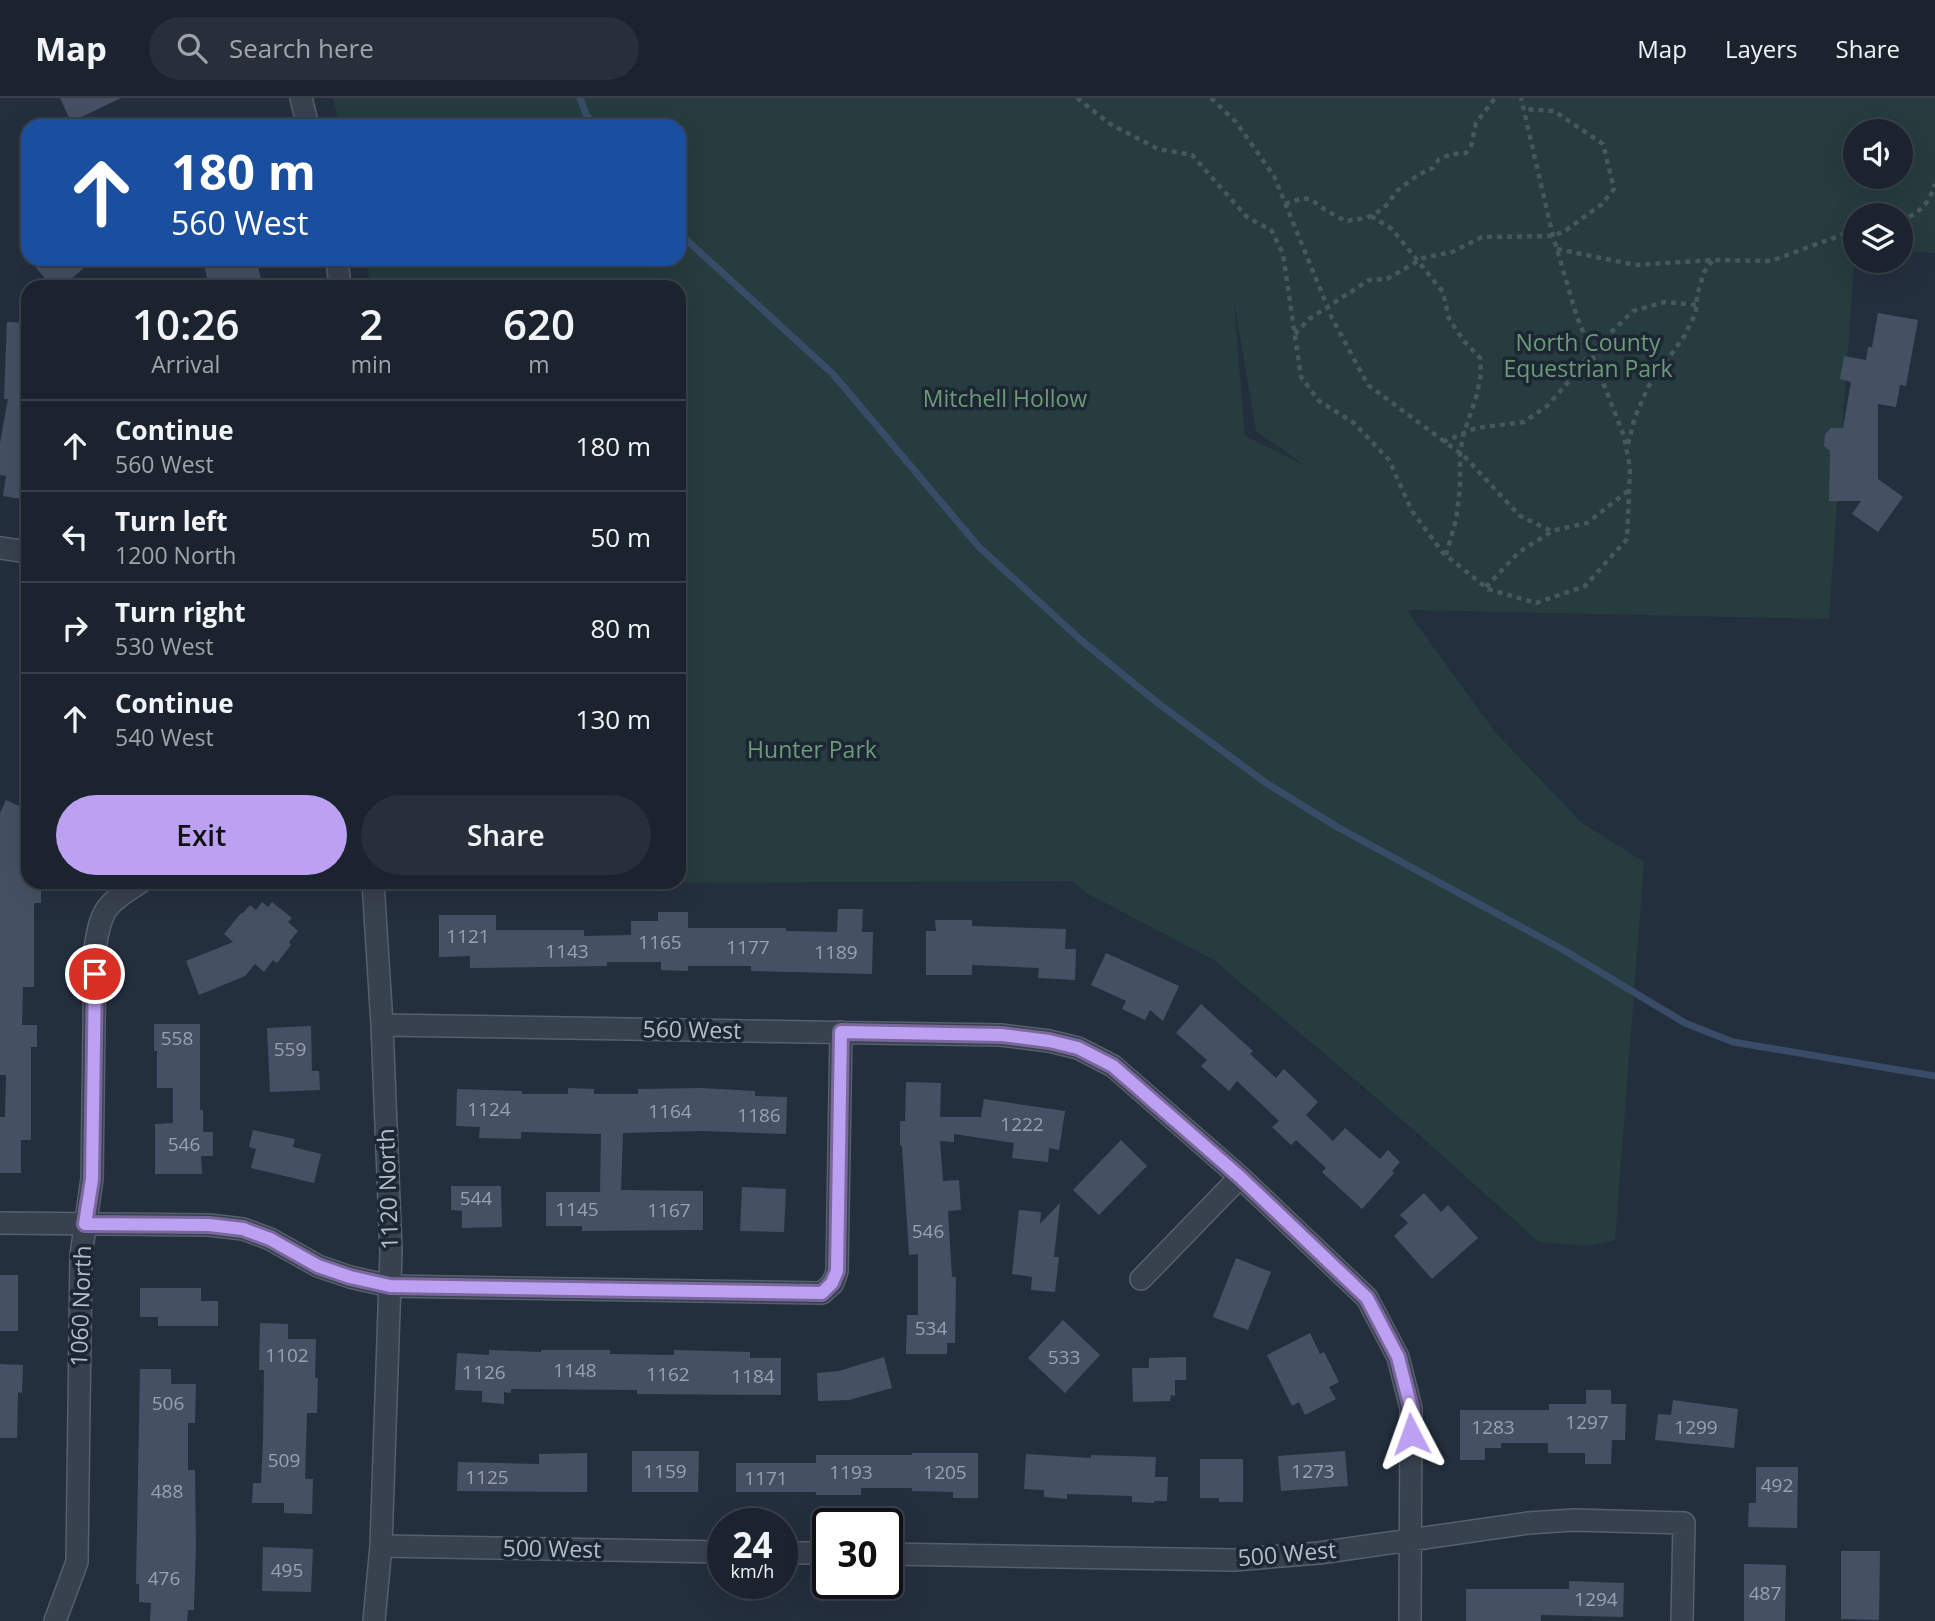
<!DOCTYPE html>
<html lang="en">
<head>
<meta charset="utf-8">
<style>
	:root { --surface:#1b232e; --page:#282f3a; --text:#f1f3f6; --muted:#a0a4aa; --line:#39404a; --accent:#bca0f2 }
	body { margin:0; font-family:"Open Sans",sans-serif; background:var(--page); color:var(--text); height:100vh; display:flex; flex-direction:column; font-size:26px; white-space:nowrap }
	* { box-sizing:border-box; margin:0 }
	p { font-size:23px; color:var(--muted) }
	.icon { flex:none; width:38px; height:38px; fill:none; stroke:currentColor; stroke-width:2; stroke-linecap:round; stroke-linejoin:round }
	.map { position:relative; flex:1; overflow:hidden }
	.drawer { position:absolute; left:21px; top:182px; width:665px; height:609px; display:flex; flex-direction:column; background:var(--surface); border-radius:21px; box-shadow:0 7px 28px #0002,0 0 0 2px var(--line) }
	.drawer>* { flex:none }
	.guide { position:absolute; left:21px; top:21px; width:665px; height:147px; border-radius:21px; box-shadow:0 7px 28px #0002,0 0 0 2px var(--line); background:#1a4fa0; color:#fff; overflow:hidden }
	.tools { position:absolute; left:1843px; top:21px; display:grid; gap:14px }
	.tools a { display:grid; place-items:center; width:70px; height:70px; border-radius:50%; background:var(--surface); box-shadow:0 7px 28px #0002,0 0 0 2px var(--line); font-size:35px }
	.speed { position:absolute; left:707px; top:1410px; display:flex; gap:14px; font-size:35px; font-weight:700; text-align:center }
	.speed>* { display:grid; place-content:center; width:91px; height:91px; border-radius:50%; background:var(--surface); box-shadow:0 7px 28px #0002,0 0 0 2px var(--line); line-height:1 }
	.speed small { font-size:18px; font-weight:400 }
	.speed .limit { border:4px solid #111; border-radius:10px; background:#fff; color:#111 }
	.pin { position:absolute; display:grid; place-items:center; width:60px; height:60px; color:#fff; margin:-30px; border:4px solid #fff; border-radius:50%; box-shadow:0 2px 7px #0007 }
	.me { position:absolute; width:77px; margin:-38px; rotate:356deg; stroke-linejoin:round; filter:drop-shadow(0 0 5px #0008) }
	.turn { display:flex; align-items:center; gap:24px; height:147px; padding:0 35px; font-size:32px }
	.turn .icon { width:91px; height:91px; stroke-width:2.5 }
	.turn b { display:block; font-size:49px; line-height:60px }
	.eta { display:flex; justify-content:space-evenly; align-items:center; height:119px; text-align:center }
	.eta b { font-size:42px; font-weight:600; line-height:49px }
	.action { display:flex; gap:14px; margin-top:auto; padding:14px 35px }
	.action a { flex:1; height:80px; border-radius:42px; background:var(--accent); color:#111; font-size:28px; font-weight:600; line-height:80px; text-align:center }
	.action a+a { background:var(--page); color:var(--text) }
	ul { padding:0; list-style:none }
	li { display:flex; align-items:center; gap:21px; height:91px; padding:0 35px; border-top:2px solid var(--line) }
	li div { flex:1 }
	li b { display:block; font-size:26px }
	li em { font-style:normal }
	header { display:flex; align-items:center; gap:42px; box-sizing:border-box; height:98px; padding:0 35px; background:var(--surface); border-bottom:2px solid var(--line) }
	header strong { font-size:33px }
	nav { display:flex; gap:38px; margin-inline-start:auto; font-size:24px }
	.search { width:490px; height:63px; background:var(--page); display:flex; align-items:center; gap:18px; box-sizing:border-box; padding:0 24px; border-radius:38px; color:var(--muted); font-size:26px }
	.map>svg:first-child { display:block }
	.green { fill:#263c3f; fill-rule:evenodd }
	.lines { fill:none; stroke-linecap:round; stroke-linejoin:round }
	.stream { stroke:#394c67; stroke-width:7 }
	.building { fill:#455162 }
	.minor-casing { stroke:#565f6c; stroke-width:24 }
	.path { stroke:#44595c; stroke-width:4.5; stroke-dasharray:5 5; stroke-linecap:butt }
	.minor { stroke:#38414e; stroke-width:21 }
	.route-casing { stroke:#7a689d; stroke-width:18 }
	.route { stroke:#bca0f2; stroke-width:12 }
	.labels { text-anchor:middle; stroke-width:7; stroke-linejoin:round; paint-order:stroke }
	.number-label { font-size:19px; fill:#98a1af }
	.park-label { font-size:23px; fill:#6b9a76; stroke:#1d2633 }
	.street-label { font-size:23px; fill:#b4bcc9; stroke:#1d2633 }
</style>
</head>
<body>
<header>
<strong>Map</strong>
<div class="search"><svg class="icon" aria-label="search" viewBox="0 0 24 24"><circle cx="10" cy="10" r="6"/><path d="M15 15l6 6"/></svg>Search here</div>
<nav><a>Map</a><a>Layers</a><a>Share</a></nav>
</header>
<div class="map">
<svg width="1935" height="1523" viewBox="0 0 1935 1523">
	<rect width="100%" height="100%" fill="#242f3e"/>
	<path class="green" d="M333 0H1935V155L1901 153 1900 117H1855V151L1829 521 1408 512 1413 521 1495 634 1581 724 1644 764 1615 1142 1587 1148 1539 1144 1407 1026 1214 862 1088 796 1073 783 406 786 405 784H679V189H370L367 161H679V28H340ZM1855 33H1900V79H1855ZM1234 204 1256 333 1306 368 1245 338Z"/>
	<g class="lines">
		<path class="stream" d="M580 0 586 16 594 28
			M679 135 833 276 979 449 1082 543 1159 606 1266 685 1339 730 1562 851 1685 925 1733 944 1935 978"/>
	</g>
	<path class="building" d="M60 0H121L71 24Z
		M28 161H94L62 189H53Z
		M212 161H256L263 189H209L204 166 212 164Z
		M1878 215 1918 222 1906 288 1900 287 1896 309 1878 306V381L1903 399 1878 434 1852 416 1861 403H1829L1830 353 1824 348 1825 336 1831 330H1843L1851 284 1840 281 1844 258 1866 262 1868 249H1872Z
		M7 224 28 225V402L3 398 6 378 0 377V345L8 301H4Z
		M6 702 28 712V784H41V805H34V889H23L22 927H37V949H31V1042H21V1075H0V1019H5L6 977H0V715Z
		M262 804 268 809 272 804 292 820 288 824 298 833 289 844 291 847 277 865 273 862 264 874 255 866 245 878 199 897 186 863 233 844 224 836 241 815 242 816 250 807 256 812Z
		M838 811H863L862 834H873L872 876 751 873V868H688V873L661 872V864H607V868L470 870V858L439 859V817H496V832H584V838L631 837V823H658V814H688V830H786V833L837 834Z
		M935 822H972V828L1066 831 1065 851H1076L1075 882 1038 880 1039 870 972 867V877H926V833H936Z
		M1106 855 1179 888 1163 923 1150 912 1145 922 1122 911 1126 903 1091 887Z
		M1201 906 1253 953 1250 956 1276 980 1284 971 1318 1004 1306 1017 1333 1043 1345 1030 1380 1061 1388 1052 1400 1064 1392 1073 1394 1075 1362 1111 1322 1074 1326 1070 1296 1042 1291 1047 1272 1029 1279 1023 1237 983 1229 993 1201 968 1207 962 1176 935Z
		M154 926H200V1012H203V1034H213V1058H201L202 1076H155V1026L173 1025V990H157V953H154Z
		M311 928 312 973H319L320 992 270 994 267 930Z
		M906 984 941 985 940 1019H981L984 1001 1065 1013 1059 1052 1049 1050 1048 1064 1012 1060 1014 1045 954 1036V1044L940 1043 943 1083 959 1082 961 1112 948 1113 952 1179H956L955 1245H947V1256H906L907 1217H918V1156L909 1157 902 1048 900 1047V1023H905Z
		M568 990 594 991V996H638V991L701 990 755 993V998L787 999 786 1036 702 1033 623 1035 621 1092 703 1093V1132L582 1133V1128H546V1094H600L601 1036 521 1034V1041L479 1040 480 1029 456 1028 457 991 522 993V996H568Z
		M253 1032 295 1041 293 1049 321 1056 314 1085 251 1070 256 1051 249 1049Z
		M1121 1042 1147 1068 1099 1117 1073 1092Z
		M451 1088H501L502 1129 462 1130V1113L451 1112Z
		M742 1089 786 1091 784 1134 740 1133Z
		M1424 1095 1441 1114 1448 1107 1478 1140 1432 1181 1394 1138 1408 1125 1400 1117Z
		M1060 1105 1054 1159H1059L1055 1194 1031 1192 1032 1179 1012 1176 1019 1112 1041 1114 1040 1126Z
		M1236 1160 1271 1174 1248 1232 1213 1219Z
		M0 1177H18V1233H0Z
		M140 1190H201V1203H218V1228H158V1219H140Z
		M1063 1222 1100 1257 1065 1295 1028 1260Z
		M260 1225 288 1226V1241H316L315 1280H318L317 1315H307L305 1381H313L312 1416 284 1415V1405H252L253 1385H261L263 1343 264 1272H259Z
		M1310 1235 1320 1256 1324 1254 1339 1284 1329 1289 1336 1301 1305 1317 1299 1304 1292 1308 1267 1257Z
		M489 1252 541 1254V1252H610V1256L674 1257V1252L750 1254V1260H781V1297L637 1296V1292L511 1291V1295L504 1294V1306L482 1304V1293L455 1292 457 1255 489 1257Z
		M884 1259 892 1290 849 1302 818 1303 817 1275 839 1273Z
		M1186 1259V1282H1175V1298L1171 1297 1170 1303 1133 1304 1132 1270H1149V1260Z
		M0 1266 23 1267 22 1295 18 1294 17 1340H0Z
		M140 1271H171V1286H196L195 1325H188V1372H195L196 1447 194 1512H188L187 1523H150L151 1505 139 1504V1486H136Z
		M1586 1292H1611V1306H1626L1625 1342H1612L1611 1366H1585V1355H1548V1345H1501V1350H1485V1362H1460V1312H1549V1306H1586Z
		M1673 1302 1738 1311 1734 1350 1655 1342 1658 1316 1671 1317Z
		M632 1353H699L698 1394H632Z
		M1345 1353 1348 1388 1281 1393 1278 1358Z
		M587 1355V1394L457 1393 458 1364 539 1366V1356Z
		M912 1355H978V1400H953V1394L912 1393V1390H861V1397H816V1394H736V1365H816V1357H912Z
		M1026 1356 1091 1360V1357L1156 1359 1155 1379H1168L1167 1403H1154V1405L1132 1404V1398L1067 1396V1401L1044 1399V1392L1024 1391Z
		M1200 1361H1243V1404H1219V1400H1200Z
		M1756 1369H1798L1797 1430 1748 1429 1749 1405H1756Z
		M263 1449 313 1451 311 1494 262 1493Z
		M1841 1453H1880L1879 1522 1841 1521Z
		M1744 1466 1786 1467 1785 1523H1744Z
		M1569 1483 1624 1485 1623 1519 1541 1517V1523H1466V1491H1569Z"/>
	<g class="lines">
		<defs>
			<path id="minor" d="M301 0 308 28
				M337 161 340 189
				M0 450 28 454
				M373 784 382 927 391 1153 381 1448 374 1523
				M382 927 1001 937 1049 943 1078 950 1113 968 1240 1079 1367 1200 1398 1259 1411 1310 1410 1523
				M0 1125 209 1127 243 1131 270 1141 318 1168 350 1179 390 1188 822 1195 833 1185 837 1173 841 934
				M1141 1181 1240 1079
				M381 1448 723 1454
				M782 1455H828
				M887 1456 1234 1462 1319 1455 1528 1425 1574 1422 1684 1425 1682 1523
				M55 1523 77 1464 81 1157 92 1081 95 851C101 809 107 806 141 784"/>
		</defs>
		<use href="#minor" class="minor-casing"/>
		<path class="path" d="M1077 0 1110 26 1158 51 1192 57 1247 119 1272 133 1283 156 1301 279 1319 303 1354 325 1389 362 1412 413 1443 455 1488 491 1536 505 1585 488 1627 441 1630 370 1624 338 1576 216 1553 138 1521 0
			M1211 0 1236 24 1274 78 1332 220 1368 287 1464 358 1520 418 1551 433 1587 425 1628 393
			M1285 106 1303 100 1312 102 1324 111 1345 123 1367 120 1384 110 1398 92 1418 77 1433 70 1439 61 1452 56 1466 55 1471 48 1476 25 1495 0
			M1371 118 1392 131 1443 194 1449 221 1464 243 1480 260 1481 275 1477 296 1463 338 1460 355V390L1456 422 1446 457
			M1900 123C1920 115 1929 106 1935 86
			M1557 151 1635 167 1713 162 1771 163 1855 132
			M1295 236 1309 221 1369 182 1387 181 1423 160 1452 154 1482 139 1553 138 1565 133 1602 106 1614 91 1603 46 1554 13 1523 11
			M1443 344 1476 330 1524 324 1547 308 1579 272 1591 254 1633 213 1665 204 1696 207
			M1628 346 1635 319 1648 289 1685 237 1696 214 1697 197 1704 174 1712 163
			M1486 489 1519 454 1551 434"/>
		<use href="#minor" class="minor"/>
	</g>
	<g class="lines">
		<defs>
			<path id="route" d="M95 876 92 1081 85 1126 209 1127 243 1131 270 1141 318 1168 350 1179 390 1188 822 1195 832 1185 837 1173 841 934 1002 937 1049 943 1078 950 1113 968 1240 1079 1367 1200 1398 1259 1411 1310V1336"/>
		</defs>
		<use href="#route" class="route-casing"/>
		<use href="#route" class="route"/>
	</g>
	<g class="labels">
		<g class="number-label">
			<text x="468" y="845">1121</text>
			<text x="660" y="851">1165</text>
			<text x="748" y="856">1177</text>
			<text x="567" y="860">1143</text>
			<text x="836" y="861">1189</text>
			<text x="177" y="947">558</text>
			<text x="290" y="958">559</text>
			<text x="489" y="1018">1124</text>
			<text x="670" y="1020">1164</text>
			<text x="759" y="1024">1186</text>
			<text x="1022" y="1033">1222</text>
			<text x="184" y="1053">546</text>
			<text x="476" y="1107">544</text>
			<text x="577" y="1118">1145</text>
			<text x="669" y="1119">1167</text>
			<text x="928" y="1140">546</text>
			<text x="931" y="1237">534</text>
			<text x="287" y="1264">1102</text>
			<text x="1064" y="1266">533</text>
			<text x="575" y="1279">1148</text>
			<text x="484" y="1281">1126</text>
			<text x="668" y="1283">1162</text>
			<text x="753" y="1285">1184</text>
			<text x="168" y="1312">506</text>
			<text x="1587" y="1331">1297</text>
			<text x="1493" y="1336">1283</text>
			<text x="1696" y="1336">1299</text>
			<text x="284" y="1369">509</text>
			<text x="665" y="1380">1159</text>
			<text x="1313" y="1380">1273</text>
			<text x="851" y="1381">1193</text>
			<text x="945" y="1381">1205</text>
			<text x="487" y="1386">1125</text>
			<text x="766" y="1387">1171</text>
			<text x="1777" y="1394">492</text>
			<text x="167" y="1400">488</text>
			<text x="287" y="1479">495</text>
			<text x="164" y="1487">476</text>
			<text x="1765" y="1502">487</text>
			<text x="1596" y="1508">1294</text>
		</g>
		<g class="park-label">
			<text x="1588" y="253">North County<tspan x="1588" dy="26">Equestrian Park</tspan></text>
			<text x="1005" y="309">Mitchell Hollow</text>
			<text x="812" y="660">Hunter Park</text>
		</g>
		<g class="street-label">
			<text transform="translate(692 932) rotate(1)" y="8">560 West</text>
			<text transform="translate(388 1091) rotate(-92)" y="8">1120 North</text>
			<text transform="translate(81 1208) rotate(-88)" y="8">1060 North</text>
			<text transform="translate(552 1451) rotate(1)" y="8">500 West</text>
			<text transform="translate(1287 1456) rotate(-5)" y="8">500 West</text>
		</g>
	</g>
</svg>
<div class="tools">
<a><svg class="icon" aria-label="sound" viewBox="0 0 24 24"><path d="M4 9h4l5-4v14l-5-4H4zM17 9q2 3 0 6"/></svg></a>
<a><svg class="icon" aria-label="layers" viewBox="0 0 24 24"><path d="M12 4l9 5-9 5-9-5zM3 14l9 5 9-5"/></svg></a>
</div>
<div class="speed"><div>24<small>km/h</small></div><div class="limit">30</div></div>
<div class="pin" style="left:95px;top:876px;background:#d93025"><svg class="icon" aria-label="arrive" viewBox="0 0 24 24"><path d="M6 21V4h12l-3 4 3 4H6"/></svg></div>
<svg class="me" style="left:1411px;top:1336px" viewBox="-20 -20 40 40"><path d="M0-17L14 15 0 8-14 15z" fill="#bca0f2" stroke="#fff" stroke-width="4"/></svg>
<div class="guide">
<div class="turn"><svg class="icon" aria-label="ahead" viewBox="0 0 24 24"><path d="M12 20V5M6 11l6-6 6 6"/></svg><div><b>180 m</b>560 West</div></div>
</div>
<section class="drawer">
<div class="eta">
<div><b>10:26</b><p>Arrival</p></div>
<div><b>2</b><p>min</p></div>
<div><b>620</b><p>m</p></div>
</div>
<ul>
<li><svg class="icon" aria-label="ahead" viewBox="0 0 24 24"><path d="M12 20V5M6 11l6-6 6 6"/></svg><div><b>Continue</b><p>560 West</p></div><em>180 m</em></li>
<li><svg class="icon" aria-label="left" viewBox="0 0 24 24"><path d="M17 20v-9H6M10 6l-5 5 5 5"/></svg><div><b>Turn left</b><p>1200 North</p></div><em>50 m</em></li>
<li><svg class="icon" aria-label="right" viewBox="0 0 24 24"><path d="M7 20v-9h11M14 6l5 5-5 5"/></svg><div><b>Turn right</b><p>530 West</p></div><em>80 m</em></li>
<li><svg class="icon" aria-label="ahead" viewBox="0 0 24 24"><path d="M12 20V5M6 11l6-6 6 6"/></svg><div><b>Continue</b><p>540 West</p></div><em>130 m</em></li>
</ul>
<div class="action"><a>Exit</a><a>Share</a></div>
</section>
</div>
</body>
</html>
